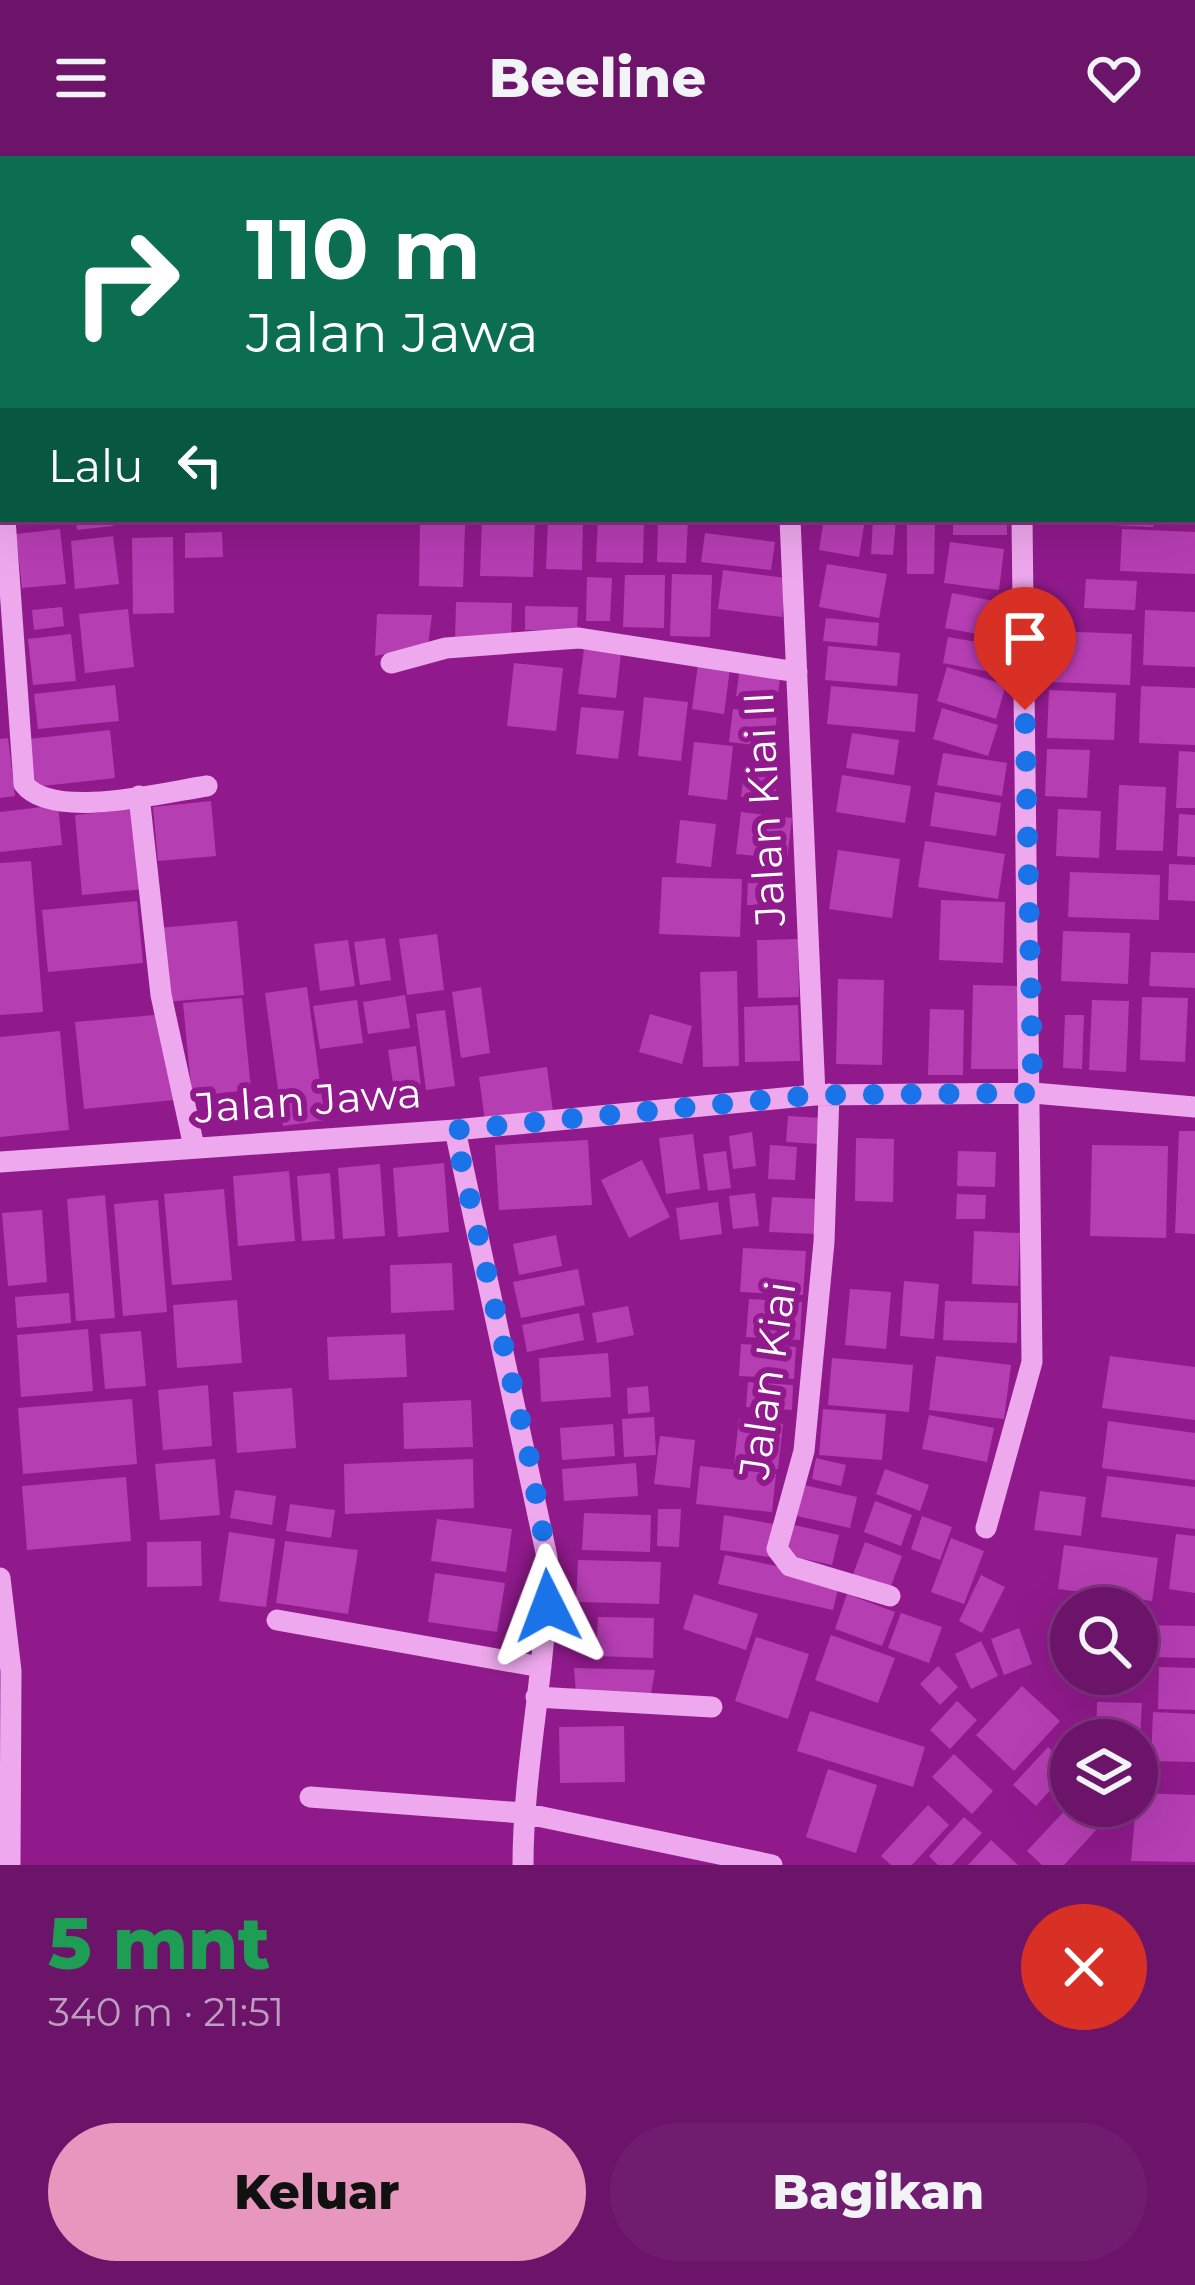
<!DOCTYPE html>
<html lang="id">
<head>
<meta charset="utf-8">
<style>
	:root { --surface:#6c1469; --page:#711d6f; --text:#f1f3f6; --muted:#be9ec0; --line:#7f337d; --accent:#e797bd }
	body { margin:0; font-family:Montserrat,sans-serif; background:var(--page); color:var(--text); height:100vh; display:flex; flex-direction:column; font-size:45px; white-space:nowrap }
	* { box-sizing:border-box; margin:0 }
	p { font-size:39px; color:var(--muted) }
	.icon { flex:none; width:66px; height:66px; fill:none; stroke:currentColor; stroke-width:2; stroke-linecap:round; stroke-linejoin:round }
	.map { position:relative; height:1709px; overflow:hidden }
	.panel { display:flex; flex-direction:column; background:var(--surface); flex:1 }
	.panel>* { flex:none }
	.guide { position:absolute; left:0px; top:0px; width:1197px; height:366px; box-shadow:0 12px 48px #0002,0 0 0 3px var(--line); background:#0b6e4f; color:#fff; overflow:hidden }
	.tools { position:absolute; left:1050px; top:1431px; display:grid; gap:24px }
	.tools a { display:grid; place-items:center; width:108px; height:108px; border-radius:50%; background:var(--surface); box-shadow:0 12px 48px #0002,0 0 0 3px var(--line); font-size:60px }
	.pin { position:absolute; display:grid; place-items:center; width:102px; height:102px; color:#fff; margin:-123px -51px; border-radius:50% 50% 50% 0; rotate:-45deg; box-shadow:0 0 12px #0007 }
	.pin .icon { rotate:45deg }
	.me { position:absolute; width:132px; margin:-66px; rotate:357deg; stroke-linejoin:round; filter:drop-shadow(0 0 9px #0008) }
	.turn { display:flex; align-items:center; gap:42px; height:252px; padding:0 48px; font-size:54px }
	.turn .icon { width:156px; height:156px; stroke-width:2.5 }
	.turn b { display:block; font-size:84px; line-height:102px }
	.then { display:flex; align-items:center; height:114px; padding:0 48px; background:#0003; gap:24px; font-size:45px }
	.round { display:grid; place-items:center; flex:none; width:126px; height:126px; border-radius:63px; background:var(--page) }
	.headline { display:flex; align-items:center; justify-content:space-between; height:204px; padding:0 48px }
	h1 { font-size:72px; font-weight:800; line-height:90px; color:#1e9e55 }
	.cta { display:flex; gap:24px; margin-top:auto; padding:24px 48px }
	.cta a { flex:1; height:138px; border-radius:72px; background:var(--accent); color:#111; font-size:48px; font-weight:800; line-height:138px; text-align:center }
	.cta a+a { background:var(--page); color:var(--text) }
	header { display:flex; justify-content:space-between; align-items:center; height:156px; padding:0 48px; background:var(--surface); font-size:54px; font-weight:800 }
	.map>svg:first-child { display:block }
	.building { fill:#b63eb3 }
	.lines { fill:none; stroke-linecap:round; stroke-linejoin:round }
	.minor { stroke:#eea8ed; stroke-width:21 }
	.route { stroke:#1a73e8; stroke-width:21; stroke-dasharray:0 37.8 }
	.labels { text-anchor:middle; stroke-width:12; stroke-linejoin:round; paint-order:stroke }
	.street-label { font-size:42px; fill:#fff; stroke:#901a8c }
</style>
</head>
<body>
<header><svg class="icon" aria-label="menu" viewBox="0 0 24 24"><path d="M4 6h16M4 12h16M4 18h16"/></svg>Beeline<svg class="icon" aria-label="heart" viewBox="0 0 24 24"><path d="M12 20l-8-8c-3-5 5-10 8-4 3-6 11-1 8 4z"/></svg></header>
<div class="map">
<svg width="1195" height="1709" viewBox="0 0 1195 1709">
	<rect width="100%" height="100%" fill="#901a8c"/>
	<path class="building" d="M76 363H112L113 370 77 374Z
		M482 363H535L533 421 480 420Z
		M548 363H583L582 414 546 413Z
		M598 363H644L643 407 596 406Z
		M658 363H688L686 407 657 406Z
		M824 363H865L859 401 819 394Z
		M873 363H896L893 399 871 398Z
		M907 363H935L934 418H907Z
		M953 363H1007V379H953Z
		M1112 363H1153V371L1112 369Z
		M420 367 465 369 463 431 419 430Z
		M60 373 66 428 22 432 16 378Z
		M1122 373 1195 376V418L1120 415Z
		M222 376 223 401 185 402V377Z
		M705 377 775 386 771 414 701 406Z
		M113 380 119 428 75 433 71 385Z
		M173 381 174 457 133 458 132 382Z
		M950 386 1004 393 999 434 944 427Z
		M827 408 887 418 879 462 819 451Z
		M723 414 787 422 782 461 718 453Z
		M672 418 712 419 710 481 670 480Z
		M625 419H665L664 472 623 471Z
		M587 421 612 422 610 465H586Z
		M1086 423 1137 425 1135 454 1084 452Z
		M952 437 1000 446 993 481 945 472Z
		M456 446 512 447 511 485 455 484Z
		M525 450 578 451 577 474H525Z
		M62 451 64 470 34 474 32 454Z
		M128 453 134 511 85 517 79 458Z
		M1145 454 1195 456V511L1143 509Z
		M377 458 432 459 428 489 375 500Z
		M826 462 879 467 877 490 823 485Z
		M1052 475 1132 478 1130 529 1050 526Z
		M71 478 76 525 33 529 28 483Z
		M948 481 1005 491 1000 518 943 507Z
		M828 490 900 497 897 530 825 524Z
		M584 493 621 497 616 542 578 538Z
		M514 507 563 512 556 575 507 570Z
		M698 508 730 512 724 558 692 553Z
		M740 511 781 516 777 545 736 540Z
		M947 511 1006 529 996 563 937 545Z
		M115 529 119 565 38 573 34 538Z
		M831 530 918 538 915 576 827 568Z
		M1141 530 1195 532V589L1139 587Z
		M1049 534 1116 537 1114 584 1047 582Z
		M644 541 688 546 681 605 638 600Z
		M581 551 624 555 618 603 576 598Z
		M942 552 998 569 988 600 933 583Z
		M733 553 777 558 773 591 729 586Z
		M110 574 115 622 34 631 29 583Z
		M852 577 899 584 894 619 846 612Z
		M8 582 15 640 0 642V583Z
		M694 586 733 590 727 644 688 639Z
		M1047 593 1090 594 1087 642 1045 640Z
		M1179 595 1195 596V652H1176Z
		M943 597 1007 607 1002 640 937 629Z
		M745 608 778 612 775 645 741 641Z
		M842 619 911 630 905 667 836 656Z
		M1119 629 1166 631 1163 695 1116 694Z
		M935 636 1001 647 996 680 930 670Z
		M211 645 216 700 158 705 153 651Z
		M58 649 62 689 0 696V656Z
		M136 653 144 733 82 739 75 659Z
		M1058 653 1101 655 1099 702 1056 700Z
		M741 656 792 662 787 703 736 698Z
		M1179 658 1195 659V701L1177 700Z
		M680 664 716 668 711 711 676 707Z
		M925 685 1005 698 998 743 918 731Z
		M838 694 900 703 892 762 829 753Z
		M31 705 43 856 0 859V707Z
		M1169 708 1195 709V745L1168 744Z
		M1070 716 1160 719 1159 764 1068 761Z
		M662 721 742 723 740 781 659 778Z
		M748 722 781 723 780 750 747 749Z
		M941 744 1005 746 1003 807 939 804Z
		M137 745 143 807 48 816 42 754Z
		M237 765 244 839 166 846 159 772Z
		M1063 775 1130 777 1128 828 1061 825Z
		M437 778 444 834 407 839 399 783Z
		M385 782 391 824 360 829 354 786Z
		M798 783 799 841 758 842 757 784Z
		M348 784 355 830 320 835 314 788Z
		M1151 796 1195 797V832L1149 830Z
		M737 815 739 910 703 911 700 816Z
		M838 823 884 824 882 909 836 908Z
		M973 829 1023 830 1021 913H971Z
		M307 831 325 964 283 970 265 837Z
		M481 831 490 897 461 902 452 836Z
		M405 839 410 872 368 878 363 846Z
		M1142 841 1188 842 1185 906 1140 904Z
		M242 842 251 934 192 940 183 847Z
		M357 844 363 887 320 893 313 850Z
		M1092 844 1129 845 1126 916 1089 914Z
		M798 849 800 905 745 906 744 851Z
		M930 853 964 854 963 919H928Z
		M445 854 455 930 426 934 416 858Z
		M650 858 692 870 682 908 639 896Z
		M155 859 174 944 84 953 75 866Z
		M1065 859H1084L1082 913 1063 912Z
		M60 875 69 974 0 981V881Z
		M416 890 421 931 394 934 388 894Z
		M547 911 553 956 485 965 479 921Z
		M788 960 821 962 819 988 786 986Z
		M1179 975H1195V1078L1175 1077Z
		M752 976 756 1010 733 1013 729 980Z
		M693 978 700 1033 666 1038 659 982Z
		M856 982 894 983 893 1046 855 1045Z
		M588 984 592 1049 499 1054 495 989Z
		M770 989 797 991 795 1024 768 1023Z
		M1092 989 1168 990 1166 1082 1090 1080Z
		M726 995 731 1032 708 1035 703 998Z
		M958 995 996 996 995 1031 957 1030Z
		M642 1004 670 1061 629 1082 601 1024Z
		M444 1007 449 1076 398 1081 393 1012Z
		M380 1008 385 1080 343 1083 338 1012Z
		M289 1015 295 1085 238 1090 233 1020Z
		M330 1017 335 1083 302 1085 297 1020Z
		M224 1033 232 1124 172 1129 164 1038Z
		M755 1037 759 1070 733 1073 729 1040Z
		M957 1038 986 1039 985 1063H956Z
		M105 1039 115 1162 76 1165 67 1043Z
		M772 1041 819 1043 817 1078 769 1076Z
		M158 1044 167 1156 123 1160 114 1048Z
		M718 1046 722 1078 680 1084 676 1052Z
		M42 1054 47 1126 8 1130 2 1057Z
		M974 1075 1020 1077 1018 1130 972 1128Z
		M556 1079 562 1110 519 1119 513 1088Z
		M743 1092 806 1095 803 1139 740 1136Z
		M452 1107 454 1154 391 1157 390 1109Z
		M578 1113 585 1149 521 1162 513 1126Z
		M904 1125 939 1128 934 1183 900 1180Z
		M850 1133 891 1136 886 1193 845 1189Z
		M69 1137 71 1167 17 1172 15 1141Z
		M749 1143 802 1146 800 1184 746 1181Z
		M237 1144 242 1207 177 1212 173 1149Z
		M945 1145 1018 1147 1017 1187 943 1184Z
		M628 1150 634 1179 597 1187 592 1157Z
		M579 1157 584 1184 527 1196 522 1169Z
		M88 1173 93 1235 21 1241 17 1179Z
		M141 1175 146 1230 105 1233 100 1178Z
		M405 1178 407 1221 329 1224 327 1181Z
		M741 1188 796 1191 794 1223 739 1220Z
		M608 1197 611 1241 541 1246 539 1202Z
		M936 1200 1011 1209 1004 1263 929 1254Z
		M1110 1200 1195 1211V1264L1102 1252Z
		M832 1202 913 1209 909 1256 828 1249Z
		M748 1226 793 1229 792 1254 746 1251Z
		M208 1229 212 1290 163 1294 158 1234Z
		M648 1230 650 1256 628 1258 627 1232Z
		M292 1232 296 1292 237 1297 233 1236Z
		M132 1243 137 1308 23 1318 18 1252Z
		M471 1244 473 1291 404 1293 403 1247Z
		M823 1253 886 1258 882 1304 819 1299Z
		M929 1259 994 1272 987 1306 922 1293Z
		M654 1261 656 1299 624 1301 622 1263Z
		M739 1263 783 1268 778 1313 734 1308Z
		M1108 1265 1195 1277V1324L1102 1312Z
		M613 1268 615 1300 562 1304 560 1272Z
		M660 1280 695 1284 690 1332 654 1328Z
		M816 1302 846 1309 841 1330 812 1323Z
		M215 1303 220 1359 160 1364 155 1308Z
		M473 1303 474 1352 345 1358 344 1308Z
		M636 1307 638 1340 564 1345 562 1313Z
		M700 1310 776 1318 772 1356 696 1348Z
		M885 1313 929 1329 920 1355 876 1338Z
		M1107 1320 1195 1331V1373L1101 1361Z
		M126 1321 131 1385 27 1394 22 1330Z
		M804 1329 857 1341 850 1372 797 1360Z
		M235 1334 276 1340 272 1369 230 1362Z
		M1040 1335 1086 1341 1081 1380 1034 1374Z
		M875 1345 912 1359 901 1390 864 1376Z
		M290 1348 335 1354 331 1382 286 1375Z
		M658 1353H681L679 1391 657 1390Z
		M584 1357 651 1359 650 1396 582 1394Z
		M724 1359 773 1368 770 1401 720 1394Z
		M922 1360 952 1371 940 1404 911 1393Z
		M437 1363 512 1373 506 1416 431 1405Z
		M794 1369 839 1379 832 1409 787 1399Z
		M229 1376 275 1383 266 1451 219 1445Z
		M1176 1378 1195 1380V1437L1169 1433Z
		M951 1382 984 1395 964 1448 931 1436Z
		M201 1385 202 1430 147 1431V1386Z
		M285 1385 358 1394 348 1458 276 1447Z
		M865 1386 902 1400 889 1435 852 1421Z
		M1064 1389 1158 1402 1152 1445 1058 1433Z
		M725 1399 840 1424 833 1454 718 1428Z
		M578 1404 661 1406 659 1448 576 1446Z
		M435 1417 505 1427 497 1476 428 1466Z
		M981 1419 1005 1431 982 1477 959 1465Z
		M694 1438 758 1458 746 1494 683 1473Z
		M847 1438 895 1456 882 1490 835 1473Z
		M1063 1454 1071 1455V1507L1052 1503Z
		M901 1457 942 1471 929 1507 888 1492Z
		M598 1461 654 1462 653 1502 596 1500Z
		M1148 1469 1195 1470V1502L1148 1501Z
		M1019 1472 1032 1508 1004 1519 991 1483Z
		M831 1479 895 1502 878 1547 815 1524Z
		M756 1481 809 1498 788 1563 735 1545Z
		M981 1485 998 1520 971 1533 955 1498Z
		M938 1510 958 1531 940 1549 920 1528Z
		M1159 1511 1195 1512V1554L1158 1553Z
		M574 1512 655 1514 651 1538 576 1537Z
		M1022 1530 1060 1565 1014 1615 976 1579Z
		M957 1545 977 1564 950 1593 930 1574Z
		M1097 1546 1142 1547 1140 1584 1096 1583Z
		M810 1555 925 1591 913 1631 797 1595Z
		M1153 1556 1195 1558V1606L1151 1605Z
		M624 1570 625 1626 560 1627 559 1571Z
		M1048 1591 1070 1612 1036 1650 1013 1629Z
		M954 1598 993 1635 972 1658 932 1621Z
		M828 1613 877 1629 856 1697 806 1681Z
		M1137 1637 1195 1639V1706L1131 1705Z
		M928 1649 949 1669 912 1709H891L881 1700Z
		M1069 1650 1097 1673 1064 1709H1042L1027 1695Z
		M964 1661 982 1677 952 1709H938L929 1700Z
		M991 1684 1018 1709H968Z"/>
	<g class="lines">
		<path class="minor" d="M395 0V3
			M671 0V3
			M986 0V3
			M0 80 3 89
			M0 280 3 194
			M0 290 3 333
			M1194 295 1195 294
			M5 363 24 628C52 665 166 636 207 630
			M790 363 815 939
			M391 507 446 492 579 482 797 516
			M139 640 161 839 194 991
			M829 938 824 1086 804 1295 777 1393 790 1410 890 1440
			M455 974 547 1401C549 1504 523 1605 523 1709
			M0 1006 455 974 815 939 1033 937 1195 951
			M986 1372 1032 1206 1022 363
			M0 1422 11 1515 10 1709
			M277 1464 541 1511
			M536 1541 712 1551
			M310 1641 523 1657 772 1709"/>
	</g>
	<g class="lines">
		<path class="route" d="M548 1450 547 1401 530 1304 454 974 815 939 1033 937 1025 554"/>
	</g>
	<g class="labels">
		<g class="street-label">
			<text transform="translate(764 653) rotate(-93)" y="15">Jalan Kiai II</text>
			<text transform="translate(308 944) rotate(-4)" y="15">Jalan Jawa</text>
			<text transform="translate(767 1224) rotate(-82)" y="15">Jalan Kiai</text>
		</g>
	</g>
</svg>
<div class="tools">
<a><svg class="icon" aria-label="search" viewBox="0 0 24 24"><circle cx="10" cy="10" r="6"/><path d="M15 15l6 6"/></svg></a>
<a><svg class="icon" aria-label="layers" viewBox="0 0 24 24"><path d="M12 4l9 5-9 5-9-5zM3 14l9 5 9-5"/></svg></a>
</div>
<div class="pin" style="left:1025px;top:554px;background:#d93025"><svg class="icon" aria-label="arrive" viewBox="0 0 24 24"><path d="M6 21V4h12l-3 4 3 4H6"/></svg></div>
<svg class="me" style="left:548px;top:1450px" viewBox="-20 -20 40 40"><path d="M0-17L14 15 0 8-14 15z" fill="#1a73e8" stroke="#fff" stroke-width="4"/></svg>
<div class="guide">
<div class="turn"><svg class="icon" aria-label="right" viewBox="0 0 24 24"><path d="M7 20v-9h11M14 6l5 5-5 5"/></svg><div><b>110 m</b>Jalan Jawa</div></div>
<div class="then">Lalu<svg class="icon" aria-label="left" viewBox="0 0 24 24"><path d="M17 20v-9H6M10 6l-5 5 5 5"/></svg></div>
</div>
</div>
<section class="panel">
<div class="headline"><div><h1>5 mnt</h1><p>340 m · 21:51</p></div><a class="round" style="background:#d93025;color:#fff"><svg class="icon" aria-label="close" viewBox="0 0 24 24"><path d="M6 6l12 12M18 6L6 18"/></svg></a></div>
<div class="cta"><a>Keluar</a><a>Bagikan</a></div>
</section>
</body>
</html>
